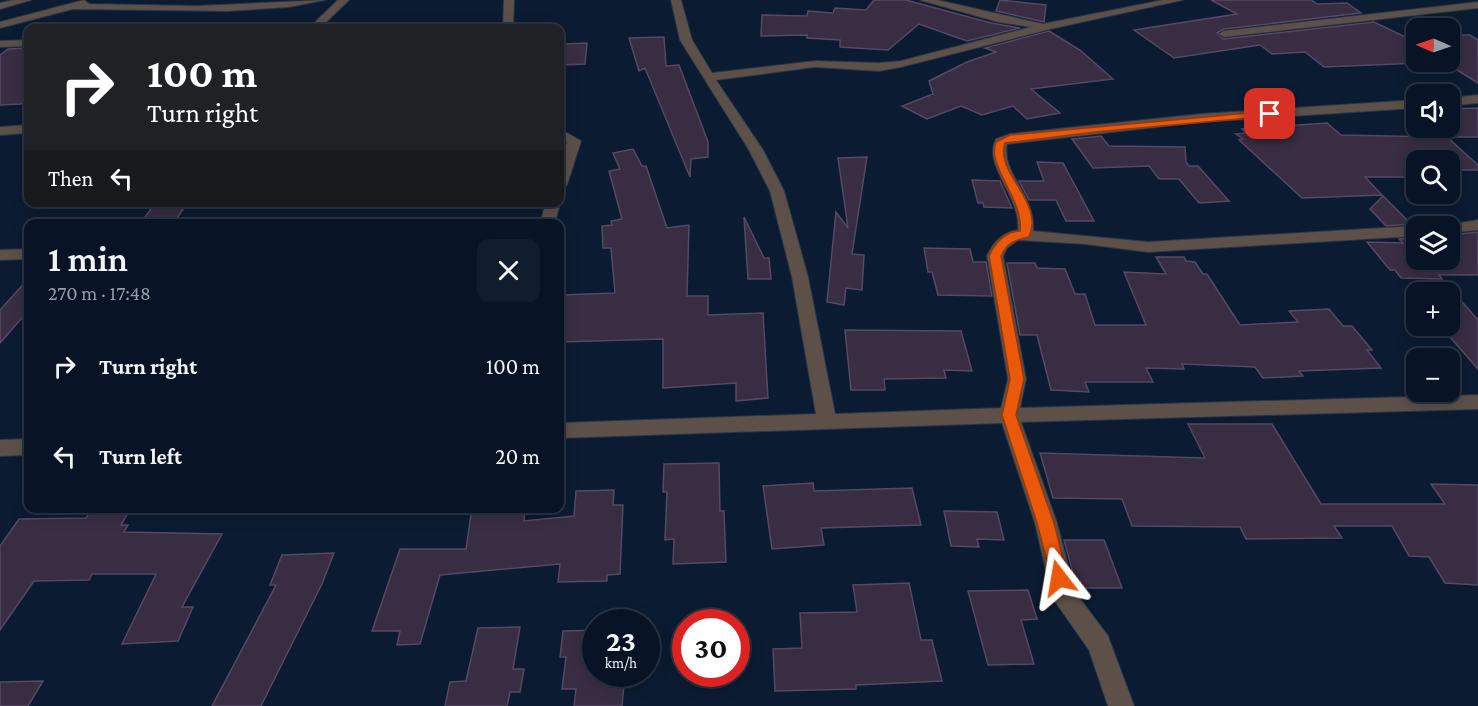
<!DOCTYPE html>
<html lang="en">
<head>
<meta charset="utf-8">
<style>
	:root { --surface:#081425; --page:#111d2d; --text:#f1f3f6; --muted:#989ea7; --line:#293342 }
	body { margin:0; font-family:"Crimson Pro",serif; background:var(--page); color:var(--text); height:100vh; display:flex; flex-direction:column; font-size:22px; white-space:nowrap }
	* { box-sizing:border-box; margin:0 }
	p { font-size:20px; color:var(--muted) }
	.icon { flex:none; width:33px; height:33px; fill:none; stroke:currentColor; stroke-width:2; stroke-linecap:round; stroke-linejoin:round }
	.map { position:relative; flex:1; overflow:hidden }
	.side { position:absolute; left:24px; top:219px; width:540px; height:294px; display:flex; flex-direction:column; background:var(--surface); border-radius:12px; box-shadow:0 3px 15px #0003,0 0 0 2px var(--line) }
	.side>* { flex:none }
	.hud { position:absolute; left:24px; top:24px; width:540px; height:183px; border-radius:12px; box-shadow:0 3px 15px #0003,0 0 0 2px var(--line); background:#202124; color:#fff; overflow:hidden }
	.needle { width:39px; rotate:272deg }
	.controls { position:absolute; left:1406px; top:18px; display:grid; gap:12px }
	.controls a { display:grid; place-items:center; width:54px; height:54px; border-radius:12px; background:var(--surface); box-shadow:0 3px 15px #0003,0 0 0 2px var(--line); font-size:30px }
	.speed { position:absolute; left:582px; top:609px; display:flex; gap:12px; font-size:30px; font-weight:700; text-align:center }
	.speed>* { display:grid; place-content:center; width:78px; height:78px; border-radius:50%; background:var(--surface); box-shadow:0 3px 15px #0003,0 0 0 2px var(--line); line-height:1 }
	.speed small { font-size:15px; font-weight:400 }
	.speed .limit { border:9px solid #d22; background:#fff; color:#111 }
	.pin { position:absolute; display:grid; place-items:center; width:51px; height:51px; color:#fff; margin:-26px; border-radius:12px; box-shadow:0 3px 9px #0006 }
	.me { position:absolute; width:66px; margin:-33px; rotate:346deg; stroke-linejoin:round; filter:drop-shadow(0 0 4px #0008) }
	.turn { display:flex; align-items:center; gap:21px; height:126px; padding:0 24px; font-size:27px }
	.turn .icon { width:78px; height:78px; stroke-width:2.5 }
	.turn b { display:block; font-size:42px; line-height:51px }
	.then { display:flex; align-items:center; height:57px; padding:0 24px; background:#0003; gap:12px; font-size:22px }
	.round { display:grid; place-items:center; flex:none; width:63px; height:63px; border-radius:12px; background:var(--page) }
	.overview { display:flex; align-items:center; justify-content:space-between; height:102px; padding:0 24px }
	h1 { font-size:36px; font-weight:600; line-height:45px }
	ul { padding:0; list-style:none }
	li { display:flex; align-items:center; gap:18px; height:90px; padding:0 24px }
	li div { flex:1 }
	li b { display:block; font-size:22px }
	li em { font-style:normal }
	.map>svg:first-child { display:block }
	.building { fill:#392d44; stroke:#564863; stroke-width:1.5 }
	.lines { fill:none; stroke-linecap:round; stroke-linejoin:round }
	.minor-casing { stroke:#27364b; stroke-width:2 }
	.minor { fill:#5c5049; fill-rule:evenodd }
	.route { fill:#ea580c; stroke:#983908; stroke-width:1.5 }
</style>
</head>
<body>
<div class="map">
<svg width="1478" height="706" viewBox="0 0 1478 706">
	<rect width="100%" height="100%" fill="#0b1b31"/>
	<path class="building" d="M874 0H906L991 23 1020 28 967 41 919 24 888 50 840 47V40L807 38V35L761 36 762 15 807 16 808 11 833 13 835 8 866 10Z
		M1000 0 1046 5 1044 22 996 11Z
		M1211 0H1311L1317 4 1347 3 1361 13 1224 29 1217 33 1223 39 1374 22 1416 42V62H1445L1324 67 1305 52 1272 54 1260 45 1174 58 1134 30 1237 14Z
		M1049 31 1080 50 1113 79 1031 89 1060 113 1027 119 1013 106 982 115 961 106 927 119 902 106 933 94 929 81 967 62 996 52 985 48Z
		M1449 35H1470L1478 40V83L1449 65Z
		M664 37 666 66 679 65 708 142V157L691 159 690 177 645 68 639 71 629 38Z
		M587 43 585 64 560 65 563 44Z
		M28 48V97L21 104 0 105V55L8 49Z
		M1478 108V137H1447L1478 165V170H1452L1459 177H1449V160H1416V177H1365L1382 195 1302 198 1239 140 1243 139 1236 134 1246 133 1242 129 1327 123 1341 135 1436 137 1424 128H1449V109Z
		M1101 136 1109 146 1185 147 1186 162 1189 166H1198L1229 201 1199 203 1179 179H1159L1149 166 1093 168 1072 139Z
		M633 149 642 166H646L667 228 689 225 687 296H708V315L763 313 768 398 736 401V383L663 388V339L560 342V295L615 293 611 248H603L602 226 612 225 611 221 622 219 609 171 620 169 613 153Z
		M867 157 852 254 864 255 862 290 846 288 844 305 827 302 836 212 848 228 838 158Z
		M1037 162 1063 163 1094 221H1066L1056 200H1029L1019 181H1044Z
		M972 180 1000 181 1012 208 984 207 983 203H978Z
		M1383 196 1411 224 1386 226 1370 209Z
		M156 202H188L173 224H140Z
		M744 217 764 258H769L771 279H748Z
		M1478 232V275H1439L1442 279 1401 278 1395 270H1390L1367 242 1403 243 1399 239 1416 238V260H1449V235Z
		M924 248 970 249 973 262H986L992 296 938 295 932 272H928Z
		M1156 257H1184L1186 261 1195 262 1203 274H1207L1240 325 1298 322 1289 311 1329 309 1343 326H1352L1372 350H1367L1381 368 1299 371 1303 376 1263 378 1255 367 1182 364 1184 369 1146 368 1153 382H1085L1089 392 1051 390 1037 335H1020L1007 263H1035L1037 268 1065 269 1075 294H1085L1095 325H1146L1124 272 1166 274Z
		M28 279V311L0 343V310Z
		M1449 287 1478 320V369L1449 336Z
		M845 330 961 331 972 371 944 370 946 378 884 379 885 390H851Z
		M1188 424H1272L1321 504H1445L1431 484 1478 485V585L1445 583 1429 557 1409 556 1392 526H1334L1342 538 1246 539 1240 527 1132 526 1122 499 1053 498 1040 453 1205 458Z
		M719 463 720 511H724L726 562 673 564 674 539 665 540 667 492H663L664 464Z
		M813 483 814 491 912 488 921 525 821 528 824 545 772 549 763 486Z
		M614 490 613 505H623L620 574 607 575V581L558 582 560 564 440 575 420 644 397 645 400 631H372L400 549H466L472 508H525L524 521 574 516 576 491Z
		M92 508H131L121 525H128L124 532 222 534 182 607H193L178 641 122 644 156 574H92L89 580 34 581 0 630V546L19 519 86 518Z
		M944 511 997 512 1004 540 977 539 979 547 951 546Z
		M1064 540H1104L1122 588H1077Z
		M334 553 322 584 261 706H212L276 585H270L282 555Z
		M909 583 921 640H932L942 681 856 685V689L775 691 773 649 802 648 800 613 857 612 853 585Z
		M1028 590 1037 619 1021 620 1034 664 988 665 968 591Z
		M520 627 513 669H524L520 692H510L507 706H445L450 682 466 681 478 628Z
		M596 630V674H625L622 706H574L576 689H562L566 657H560L563 631Z
		M43 681 28 706H0V682Z"/>
	<g class="lines">
		<defs>
			<path id="minor" d="M13 0H31L0 9V3Z
				M84 0 89 4 197 6 325 0 289 7 228 11 73 9 0 28V22Z
				M338 0H349L320 28H309Z
				M504 0H514L513 28H503Z
				M671 0H681L692 40 712 73 815 61 879 63 901 61 1031 27 998 22 920 0H937L1043 24 1163 0H1183L1050 29 901 67 879 71 815 67 716 80 763 150 784 191 808 277 835 414 1001 408 1008 379 987 256C993 243 1002 232 1018 230 1021 195 982 166 996 139L1010 134 1201 114 1416 100V108L1201 122 1007 144C1001 174 1036 195 1033 231L1148 242 1416 226V236L1148 252 1085 244 1018 240 1007 248 1003 256 1026 379 1020 408 1478 395V409L1021 422 1057 523 1075 592 1108 636 1134 706H1108L1089 650 1052 597 1035 523 1002 423 560 438V423L816 414 792 277 770 191 749 150 680 40Z
				M1478 2V8L1224 37 1219 34 1224 31Z
				M28 40V46L0 47V41Z
				M1478 95V103L1449 106V98Z
				M28 125V133L0 135V127Z
				M560 129 581 141 567 185 560 189V165L567 142 560 138Z
				M560 201V202L555 224H540L546 202Z
				M1478 220V230L1449 233V226H1442Z
				M28 249V259L0 260V250Z
				M28 439V455L0 456V440Z"/>
		</defs>
		<use href="#minor" class="minor-casing"/>
		<use href="#minor" class="minor"/>
	</g>
	<path class="route" d="M1270 111 1274 114 1273 116 1095 132 1005 143C994 172 1045 202 1029 237 1016 240 1007 242 1001 256L1024 379 1016 415 1054 523 1068 578 1066 584 1059 586 1053 584 1037 523 1002 415 1010 379 989 256C995 243 1004 232 1020 231 1024 199 986 166 996 142L1010 135Z"/>
</svg>
<div class="controls">
<a><svg class="needle" viewBox="-14 -14 28 28"><path d="M0-13l5 13h-10z" fill="#e53935"/><path d="M0 13l5-13h-10z" fill="#989ea7"/></svg></a>
<a><svg class="icon" aria-label="sound" viewBox="0 0 24 24"><path d="M4 9h4l5-4v14l-5-4H4zM17 9q2 3 0 6"/></svg></a>
<a><svg class="icon" aria-label="search" viewBox="0 0 24 24"><circle cx="10" cy="10" r="6"/><path d="M15 15l6 6"/></svg></a>
<a><svg class="icon" aria-label="layers" viewBox="0 0 24 24"><path d="M12 4l9 5-9 5-9-5zM3 14l9 5 9-5"/></svg></a>
<a>+</a>
<a>−</a>
</div>
<div class="speed"><div>23<small>km/h</small></div><div class="limit">30</div></div>
<div class="pin" style="left:1270px;top:114px;background:#d93025"><svg class="icon" aria-label="arrive" viewBox="0 0 24 24"><path d="M6 21V4h12l-3 4 3 4H6"/></svg></div>
<svg class="me" style="left:1059px;top:578px" viewBox="-20 -20 40 40"><path d="M0-17L14 15 0 8-14 15z" fill="#ea580c" stroke="#fff" stroke-width="4"/></svg>
<div class="hud">
<div class="turn"><svg class="icon" aria-label="right" viewBox="0 0 24 24"><path d="M7 20v-9h11M14 6l5 5-5 5"/></svg><div><b>100 m</b>Turn right</div></div>
<div class="then">Then<svg class="icon" aria-label="left" viewBox="0 0 24 24"><path d="M17 20v-9H6M10 6l-5 5 5 5"/></svg></div>
</div>
<section class="side">
<div class="overview"><div><h1>1 min</h1><p>270 m · 17:48</p></div><a class="round"><svg class="icon" aria-label="close" viewBox="0 0 24 24"><path d="M6 6l12 12M18 6L6 18"/></svg></a></div>
<ul>
<li><svg class="icon" aria-label="right" viewBox="0 0 24 24"><path d="M7 20v-9h11M14 6l5 5-5 5"/></svg><div><b>Turn right</b></div><em>100 m</em></li>
<li><svg class="icon" aria-label="left" viewBox="0 0 24 24"><path d="M17 20v-9H6M10 6l-5 5 5 5"/></svg><div><b>Turn left</b></div><em>20 m</em></li>
</ul>
</section>
</div>
</body>
</html>
